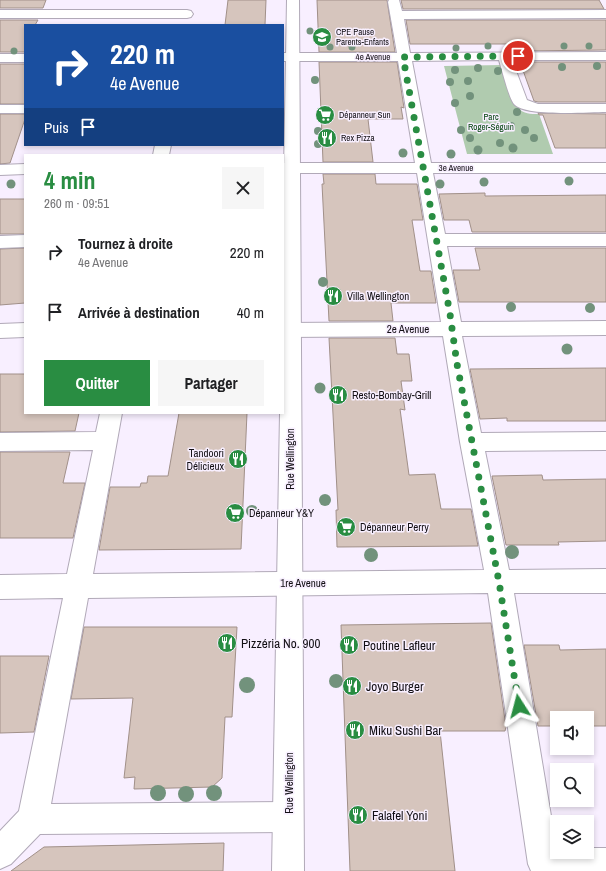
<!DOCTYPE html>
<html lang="fr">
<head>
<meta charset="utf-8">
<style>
	:root { --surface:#fff; --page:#f6f6f6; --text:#202124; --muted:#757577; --accent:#298d42 }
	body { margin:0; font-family:"Archivo Narrow",sans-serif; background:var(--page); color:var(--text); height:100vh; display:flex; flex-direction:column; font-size:15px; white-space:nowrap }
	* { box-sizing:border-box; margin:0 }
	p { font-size:13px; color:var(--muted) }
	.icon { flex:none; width:22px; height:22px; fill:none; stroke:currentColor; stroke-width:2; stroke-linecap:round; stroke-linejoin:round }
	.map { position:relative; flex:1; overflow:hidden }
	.side { position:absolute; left:24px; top:154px; width:260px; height:260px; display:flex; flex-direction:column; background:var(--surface); border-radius:0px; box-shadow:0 2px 6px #0003 }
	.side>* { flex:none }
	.banner { position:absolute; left:24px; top:24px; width:260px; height:122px; border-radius:0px; box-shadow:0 2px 6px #0003; background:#1a4fa0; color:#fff; overflow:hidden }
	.fabs { position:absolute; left:550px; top:711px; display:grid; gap:8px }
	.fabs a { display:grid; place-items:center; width:44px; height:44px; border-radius:0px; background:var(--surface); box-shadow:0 2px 6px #0003; font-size:20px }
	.pin { position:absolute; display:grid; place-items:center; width:34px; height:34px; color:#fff; margin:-17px; border:2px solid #fff; border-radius:50%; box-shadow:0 1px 4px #0007 }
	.me { position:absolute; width:44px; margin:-22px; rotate:351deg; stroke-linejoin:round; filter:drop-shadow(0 0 3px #0008) }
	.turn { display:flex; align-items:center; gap:14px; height:84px; padding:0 20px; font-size:18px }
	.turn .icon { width:52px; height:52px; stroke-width:2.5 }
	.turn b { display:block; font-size:28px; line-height:34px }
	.then { display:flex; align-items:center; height:38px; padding:0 20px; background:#0003; gap:8px; font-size:15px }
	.round { display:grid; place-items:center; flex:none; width:42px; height:42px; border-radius:0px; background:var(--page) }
	.summary { display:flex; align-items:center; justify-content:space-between; height:68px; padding:0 20px }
	h1 { font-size:24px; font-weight:800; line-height:30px; color:var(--accent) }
	.button { display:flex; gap:8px; margin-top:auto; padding:8px 20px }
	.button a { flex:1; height:46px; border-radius:0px; background:var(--accent); color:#fff; font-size:16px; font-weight:800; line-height:46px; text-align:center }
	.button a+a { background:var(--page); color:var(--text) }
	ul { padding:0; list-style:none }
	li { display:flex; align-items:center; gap:12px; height:60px; padding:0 20px }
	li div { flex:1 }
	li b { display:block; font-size:15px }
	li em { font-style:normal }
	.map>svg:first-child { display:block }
	.green { fill:#b0cbaf }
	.building { fill:#d6c5bd; stroke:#a19089 }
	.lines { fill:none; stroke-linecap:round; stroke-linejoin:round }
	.minor-casing { stroke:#b1a9b8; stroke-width:2 }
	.major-casing { stroke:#b1a9b8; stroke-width:2 }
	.minor { fill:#fff; fill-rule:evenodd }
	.major { fill:#fff; fill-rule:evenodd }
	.tree { fill:#72927c }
	.route { stroke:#298d42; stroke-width:7; stroke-dasharray:0 12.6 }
	.labels { text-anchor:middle; stroke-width:3; stroke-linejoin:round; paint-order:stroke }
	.far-poi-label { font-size:9px; fill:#120f14; stroke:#f8efff; text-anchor:start }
	.far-street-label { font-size:9px; fill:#120f14; stroke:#f8efff }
	.far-park-label { font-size:9px; fill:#054610; stroke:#f8efff }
	.poi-label { font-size:11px; fill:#120f14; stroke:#f8efff; text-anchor:start }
	.street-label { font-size:11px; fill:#120f14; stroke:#f8efff }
	.near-poi-label { font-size:13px; fill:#120f14; stroke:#f8efff; text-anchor:start }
</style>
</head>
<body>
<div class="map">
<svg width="606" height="871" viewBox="0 0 606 871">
	<rect width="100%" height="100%" fill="#f8efff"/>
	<path class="green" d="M502 65 518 108C524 114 530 114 539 114L553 154H467L444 66Z"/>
	<path class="building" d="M0 0H46L43 8H0Z
		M228 0H266L265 25H225Z
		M317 0H387L395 52H319Z
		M401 0H599L604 9H403Z
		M0 20H38L35 25H25V52H0Z
		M406 20H606V50L517 51 514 44H410Z
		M319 62H397L404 108 401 107 403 119H368L373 162H323Z
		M520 62H606V102H538L534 101Z
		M0 64H25V104H0Z
		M538 113 606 114V148H555L543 115H539Z
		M0 114H25V119L10 163 0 164Z
		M323 174H375L376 184H417L423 220H412L420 271H431L436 303H391L393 321H329L322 184H324Z
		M485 193V196L606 195V232H472L469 220H444L439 194Z
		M0 199H25V234H0Z
		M25 248V303L0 305V249Z
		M475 248H606V302H459L453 270H480Z
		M329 338H395L397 354H409L412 381H401L405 410 400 409 409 475 435 474 441 509H471L478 546 337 547 336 510H338Z
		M606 368V421H507V418L480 419 470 369Z
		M0 374H25V413H79L75 431 0 432Z
		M179 413H247L241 549 99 550 110 487H140L141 483H147L148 476H168Z
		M0 452H70L63 483H85L73 538H0Z
		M542 475 543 480 606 479V541L558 542 559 545H506L492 476Z
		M491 623 506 727 505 731H440L455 871H350L341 625Z
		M84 627H237L232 717H225L222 778 212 787 134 789 135 777 124 778 133 698 71 699Z
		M524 645H559L560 650 606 649V726H587V718H557V726H538Z
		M0 656H49L34 732 0 733Z
		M224 843 223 871H11L44 847Z"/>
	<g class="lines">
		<defs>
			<path id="minor" d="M389 0H399L402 11 606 10V18L404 19 410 53 606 52V60H512L527 100 538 104H606V112C588 112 525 117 514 104 509 98 502 70 499 60L412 61 431 163H606V173H433L445 234H606V246H447L461 322 606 321V335L462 336 481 433 606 432V450L485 451 509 570 606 569V593H514L557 852H587V848H606V871H531L528 864 488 593 88 598 51 804 288 802 299 806 303 817 299 828 288 832 40 834 11 864 0 869V831L19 811 63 598 0 599V575L67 574 93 450 0 451V433L96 432 100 413H122L93 574 484 570 460 442 443 336 283 337V323L441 322 417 173H283V163H415L398 61H283V53H397L388 2Z
				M0 10H187L191 11 193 14 191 17 187 18H0Z
				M0 54H25V62H0Z
				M0 105H25V113H0Z
				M155 145H171L169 155H153Z
				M25 164V174L0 175V165Z
				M25 235V247L0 248V236Z
				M25 323V337L0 338V324Z"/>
			<path id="major" d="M287 0H299L304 871H272L280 413H283V228Z"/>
		</defs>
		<use href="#minor" class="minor-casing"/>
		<use href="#major" class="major-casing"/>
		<use href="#minor" class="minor"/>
		<use href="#major" class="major"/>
	</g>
	<g class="tree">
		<circle cx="310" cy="31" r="3.5"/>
		<circle cx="488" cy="46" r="3.5"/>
		<circle cx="515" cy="46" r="3.5"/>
		<circle cx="564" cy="46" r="3.5"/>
		<circle cx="589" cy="46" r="3.5"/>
		<circle cx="330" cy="47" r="3.5"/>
		<circle cx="352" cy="47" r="3.5"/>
		<circle cx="456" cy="48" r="3.5"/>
		<circle cx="14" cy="51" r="3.5"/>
		<circle cx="597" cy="66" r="4"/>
		<circle cx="562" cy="67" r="4"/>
		<circle cx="478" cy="68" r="4"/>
		<circle cx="455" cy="70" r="4"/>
		<circle cx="498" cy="71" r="4"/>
		<circle cx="315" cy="80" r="4"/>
		<circle cx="468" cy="81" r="4"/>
		<circle cx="450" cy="82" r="4"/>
		<circle cx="470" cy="96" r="4"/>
		<circle cx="455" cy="103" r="4"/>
		<circle cx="517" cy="112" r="4"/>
		<circle cx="511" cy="126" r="4"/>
		<circle cx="461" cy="130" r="4"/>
		<circle cx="525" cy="130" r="4"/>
		<circle cx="318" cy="131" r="4"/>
		<circle cx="470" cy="138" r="4"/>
		<circle cx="534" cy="138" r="4"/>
		<circle cx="500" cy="143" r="4"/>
		<circle cx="318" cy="144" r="4"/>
		<circle cx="513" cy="148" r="4.5"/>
		<circle cx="478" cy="150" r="4.5"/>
		<circle cx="403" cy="153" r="4.5"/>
		<circle cx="451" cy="154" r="4.5"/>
		<circle cx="569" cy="181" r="4.5"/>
		<circle cx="484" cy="182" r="4.5"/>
		<circle cx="11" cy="184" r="4.5"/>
		<circle cx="440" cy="184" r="4.5"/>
		<circle cx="323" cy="282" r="5"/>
		<circle cx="511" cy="307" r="5"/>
		<circle cx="590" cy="308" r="5"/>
		<circle cx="567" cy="349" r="5.5"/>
		<circle cx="320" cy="388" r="5.5"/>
		<circle cx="325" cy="500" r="6"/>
		<circle cx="252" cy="511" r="6"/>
		<circle cx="512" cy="552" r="7"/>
		<circle cx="371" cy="555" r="7"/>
		<circle cx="336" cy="681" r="7"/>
		<circle cx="247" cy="685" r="8"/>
		<circle cx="158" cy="793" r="8"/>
		<circle cx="214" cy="793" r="8"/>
		<circle cx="186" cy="794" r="8"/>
	</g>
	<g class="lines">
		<path class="route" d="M518 56 403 57 450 314 457 364 499 582 519 706"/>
	</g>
	<defs>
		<symbol id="school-disc" viewBox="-11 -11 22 22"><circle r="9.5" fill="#298d42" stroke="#f8efff"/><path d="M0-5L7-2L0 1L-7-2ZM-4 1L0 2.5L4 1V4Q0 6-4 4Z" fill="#fff"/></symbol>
		<symbol id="supermarket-disc" viewBox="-11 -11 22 22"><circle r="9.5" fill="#298d42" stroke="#f8efff"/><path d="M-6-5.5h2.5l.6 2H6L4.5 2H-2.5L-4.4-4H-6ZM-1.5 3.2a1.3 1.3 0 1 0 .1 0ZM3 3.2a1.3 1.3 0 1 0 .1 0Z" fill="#fff"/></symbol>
		<symbol id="restaurant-disc" viewBox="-11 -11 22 22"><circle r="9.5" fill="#298d42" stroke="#f8efff"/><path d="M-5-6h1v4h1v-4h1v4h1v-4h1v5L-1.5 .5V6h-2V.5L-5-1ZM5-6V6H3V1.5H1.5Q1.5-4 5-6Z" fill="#fff"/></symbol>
	</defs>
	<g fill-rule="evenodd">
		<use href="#school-disc" x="311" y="26" width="22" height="22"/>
		<use href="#supermarket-disc" x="314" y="104" width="22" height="22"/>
		<use href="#restaurant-disc" x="316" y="127" width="22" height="22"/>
		<use href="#restaurant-disc" x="322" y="285" width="22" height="22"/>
		<use href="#restaurant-disc" x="327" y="384" width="22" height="22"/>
		<use href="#restaurant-disc" x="227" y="448" width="22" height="22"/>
		<use href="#supermarket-disc" x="224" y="502" width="22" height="22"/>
		<use href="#supermarket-disc" x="335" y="516" width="22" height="22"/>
		<use href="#restaurant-disc" x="216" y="632" width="22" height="22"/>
		<use href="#restaurant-disc" x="338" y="634" width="22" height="22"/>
		<use href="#restaurant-disc" x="341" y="675" width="22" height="22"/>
		<use href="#restaurant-disc" x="344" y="719" width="22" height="22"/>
		<use href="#restaurant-disc" x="347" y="804" width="22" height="22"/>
	</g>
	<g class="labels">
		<g class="far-poi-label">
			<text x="336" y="35">CPE Pause<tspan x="336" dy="10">Parents-Enfants</tspan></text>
			<text x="339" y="118">Dépanneur Sun</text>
			<text x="341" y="141">Rex Pizza</text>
		</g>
		<g class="far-street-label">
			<text x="373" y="60">4e Avenue</text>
			<text x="456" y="171">3e Avenue</text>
		</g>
		<g class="far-park-label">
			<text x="491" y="120">Parc<tspan x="491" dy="10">Roger-Séguin</tspan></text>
		</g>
		<g class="poi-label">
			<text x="347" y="300">Villa Wellington</text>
			<text x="352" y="399">Resto-Bombay-Grill</text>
			<text x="224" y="457" text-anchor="end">Tandoori<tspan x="224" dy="13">Délicieux</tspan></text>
			<text x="249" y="517">Dépanneur Y&amp;Y</text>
			<text x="360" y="531">Dépanneur Perry</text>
		</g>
		<g class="street-label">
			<text x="408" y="333">2e Avenue</text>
			<text transform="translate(290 459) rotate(-90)" y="4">Rue Wellington</text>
			<text x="303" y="587">1re Avenue</text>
			<text transform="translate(289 783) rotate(-90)" y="4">Rue Wellington</text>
		</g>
		<g class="near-poi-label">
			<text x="241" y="648">Pizzéria No. 900</text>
			<text x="363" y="650">Poutine Lafleur</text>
			<text x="366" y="691">Joyo Burger</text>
			<text x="369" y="735">Miku Sushi Bar</text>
			<text x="372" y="820">Falafel Yoni</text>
		</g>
	</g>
</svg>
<div class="fabs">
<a><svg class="icon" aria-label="sound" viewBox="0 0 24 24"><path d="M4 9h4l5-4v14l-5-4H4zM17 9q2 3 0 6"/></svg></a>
<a><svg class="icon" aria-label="search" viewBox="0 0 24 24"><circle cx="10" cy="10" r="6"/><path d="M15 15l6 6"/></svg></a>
<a><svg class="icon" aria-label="layers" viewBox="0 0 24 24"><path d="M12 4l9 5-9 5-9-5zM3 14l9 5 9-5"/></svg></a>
</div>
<div class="pin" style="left:518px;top:56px;background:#d93025"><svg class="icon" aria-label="arrive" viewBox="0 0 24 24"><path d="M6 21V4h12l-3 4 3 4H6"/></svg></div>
<svg class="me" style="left:519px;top:706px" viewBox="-20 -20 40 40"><path d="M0-17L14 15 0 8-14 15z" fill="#298d42" stroke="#fff" stroke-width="4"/></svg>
<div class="banner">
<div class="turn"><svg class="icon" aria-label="right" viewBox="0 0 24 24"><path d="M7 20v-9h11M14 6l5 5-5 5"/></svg><div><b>220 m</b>4e Avenue</div></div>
<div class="then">Puis<svg class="icon" aria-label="arrive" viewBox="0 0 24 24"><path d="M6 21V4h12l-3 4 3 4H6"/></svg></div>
</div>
<section class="side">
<div class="summary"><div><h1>4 min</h1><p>260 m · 09:51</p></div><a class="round"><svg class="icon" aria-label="close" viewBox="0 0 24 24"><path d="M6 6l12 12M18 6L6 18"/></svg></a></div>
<ul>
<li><svg class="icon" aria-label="right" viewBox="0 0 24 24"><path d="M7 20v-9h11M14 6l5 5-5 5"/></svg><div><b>Tournez à droite</b><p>4e Avenue</p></div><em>220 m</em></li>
<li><svg class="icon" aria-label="arrive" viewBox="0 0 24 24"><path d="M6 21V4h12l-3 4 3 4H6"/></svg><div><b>Arrivée à destination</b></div><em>40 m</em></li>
</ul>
<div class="button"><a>Quitter</a><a>Partager</a></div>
</section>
</div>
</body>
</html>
